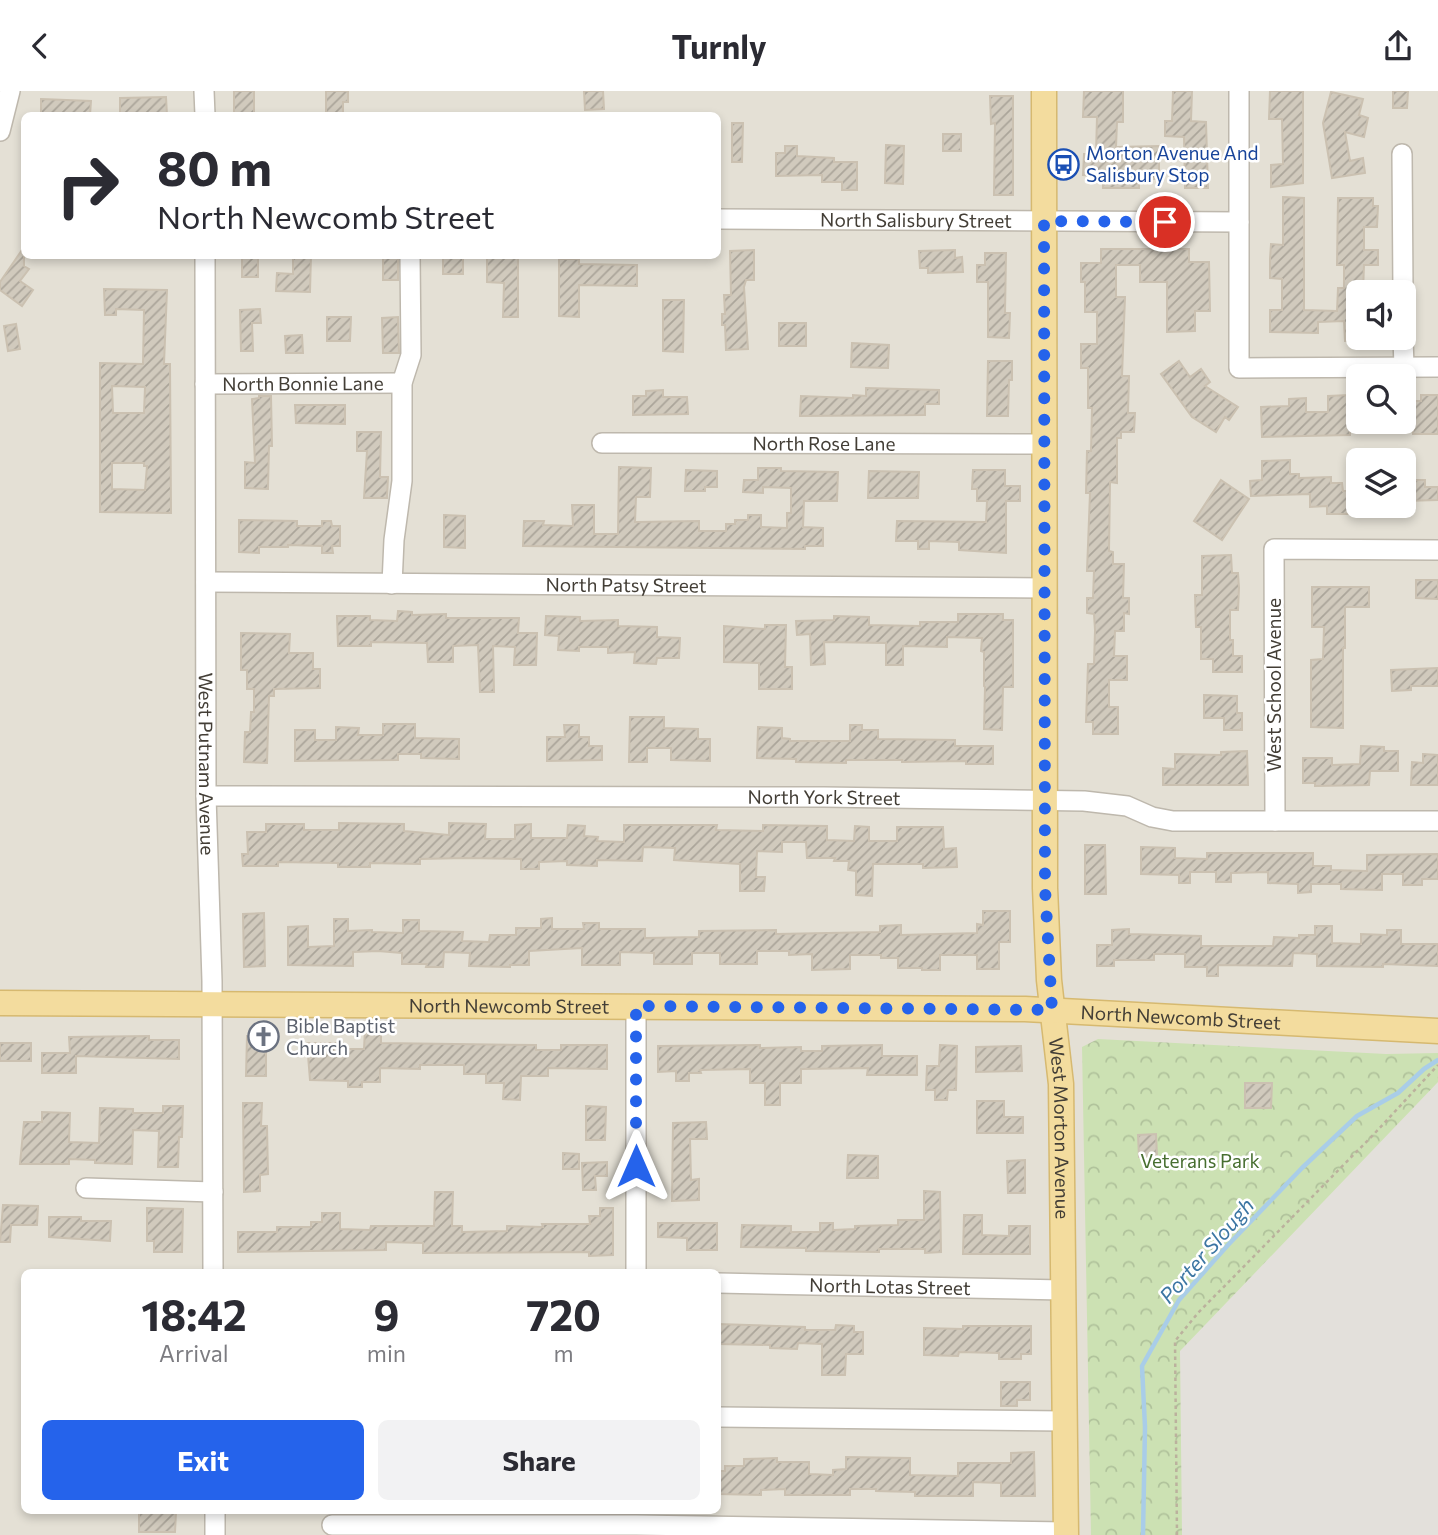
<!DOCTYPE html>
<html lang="en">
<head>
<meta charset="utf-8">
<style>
	:root { --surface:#fff; --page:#f2f2f3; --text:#2b2b33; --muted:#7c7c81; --accent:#2563eb }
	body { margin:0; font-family:Commissioner,sans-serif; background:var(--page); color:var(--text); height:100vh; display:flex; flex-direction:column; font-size:26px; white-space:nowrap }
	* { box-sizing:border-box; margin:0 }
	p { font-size:23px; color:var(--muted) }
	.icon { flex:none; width:38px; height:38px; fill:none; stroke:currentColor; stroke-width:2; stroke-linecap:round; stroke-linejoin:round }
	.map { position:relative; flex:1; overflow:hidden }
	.panel { position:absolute; left:21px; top:1178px; width:700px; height:245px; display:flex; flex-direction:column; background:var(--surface); border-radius:10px; box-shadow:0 4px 10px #0003 }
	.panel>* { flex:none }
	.banner { position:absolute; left:21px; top:21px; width:700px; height:147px; border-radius:10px; box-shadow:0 4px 10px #0003; background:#fff; color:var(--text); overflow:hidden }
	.tools { position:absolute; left:1346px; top:189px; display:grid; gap:14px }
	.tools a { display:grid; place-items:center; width:70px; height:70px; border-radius:10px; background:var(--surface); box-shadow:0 4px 10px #0003; font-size:35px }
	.pin { position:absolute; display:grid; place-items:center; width:60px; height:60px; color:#fff; margin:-30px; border:4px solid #fff; border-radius:50%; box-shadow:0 2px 7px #0007 }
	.me { position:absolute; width:77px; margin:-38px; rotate:0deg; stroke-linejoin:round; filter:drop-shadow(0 0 5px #0008) }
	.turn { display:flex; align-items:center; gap:24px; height:147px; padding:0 21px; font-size:32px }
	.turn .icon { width:91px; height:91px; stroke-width:2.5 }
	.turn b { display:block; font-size:49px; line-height:60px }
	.eta { display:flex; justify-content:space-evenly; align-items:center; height:119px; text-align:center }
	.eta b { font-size:42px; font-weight:700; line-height:49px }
	.action { display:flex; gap:14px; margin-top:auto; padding:14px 21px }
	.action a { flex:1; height:80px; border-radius:10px; background:var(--accent); color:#fff; font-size:28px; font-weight:700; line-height:80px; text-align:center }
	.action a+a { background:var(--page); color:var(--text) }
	header { display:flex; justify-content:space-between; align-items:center; height:91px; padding:0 21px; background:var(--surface); font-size:32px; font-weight:700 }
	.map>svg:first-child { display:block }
	.residential { fill:#e4e0d5; fill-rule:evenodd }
	.industrial { fill:#e3e0db }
	.park { fill:url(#park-crowns) }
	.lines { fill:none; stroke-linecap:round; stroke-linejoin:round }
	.stream { stroke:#a9cde8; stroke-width:4.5 }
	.building { fill:url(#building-hatch); stroke:#cbc1b1; stroke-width:2; fill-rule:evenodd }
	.minor-casing { stroke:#beb8ad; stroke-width:22 }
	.major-casing { stroke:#d6b970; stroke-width:27 }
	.path { stroke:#bbb19d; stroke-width:2.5; stroke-dasharray:3.5 3.5; stroke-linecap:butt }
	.minor { stroke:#fff; stroke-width:19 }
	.major { stroke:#f3dc9e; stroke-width:24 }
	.route { stroke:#2563eb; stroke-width:12; stroke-dasharray:0 21.6 }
	.labels { text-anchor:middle; stroke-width:5; stroke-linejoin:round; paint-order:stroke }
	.transit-label { font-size:19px; fill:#164399; stroke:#fff; text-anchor:start }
	.street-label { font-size:19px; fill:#433e36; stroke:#fff }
	.worship-label { font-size:19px; fill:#5b616d; stroke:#fff; text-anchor:start }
	.park-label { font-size:19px; fill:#476e30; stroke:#fff }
	.water-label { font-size:21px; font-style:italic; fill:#3c76a3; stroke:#fff }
</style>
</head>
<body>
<header><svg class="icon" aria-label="back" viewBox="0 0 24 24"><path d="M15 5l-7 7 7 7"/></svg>Turnly<svg class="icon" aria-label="share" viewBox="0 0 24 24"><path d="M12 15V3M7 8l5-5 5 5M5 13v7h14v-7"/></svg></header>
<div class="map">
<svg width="1438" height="1444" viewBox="0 0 1438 1444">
	<defs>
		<pattern id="park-crowns" width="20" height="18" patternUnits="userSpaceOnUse" patternTransform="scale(1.75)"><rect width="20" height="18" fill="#cce1b3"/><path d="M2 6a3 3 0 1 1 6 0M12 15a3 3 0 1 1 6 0" fill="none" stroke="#b0c29b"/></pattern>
		<pattern id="building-hatch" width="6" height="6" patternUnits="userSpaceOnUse" patternTransform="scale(1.75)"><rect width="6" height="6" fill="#d1cabd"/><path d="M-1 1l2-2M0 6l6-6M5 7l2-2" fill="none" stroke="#aba59a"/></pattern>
	</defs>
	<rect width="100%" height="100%" fill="#f1eee6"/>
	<path class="residential" d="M0 0H1438V1444H0ZM24 24H718V164H24ZM1358 201H1404V247H1358ZM1358 285H1404V331H1358ZM1358 369H1404V415H1358ZM24 1181H718V1419H24Z"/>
	<path class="industrial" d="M1438 991V1444H1182L1180 1260Z"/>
	<path class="park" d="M1098 948 1386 963 1438 962V991L1180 1260 1182 1444H1091L1082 956Z"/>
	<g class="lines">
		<path class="stream" d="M1143 1444 1145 1336 1142 1275 1179 1209 1228 1154 1302 1077 1357 1025 1398 1002 1424 978 1438 969"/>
	</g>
	<path class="building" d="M234 0H254V24H234Z
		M326 0H348V11H343V24H326Z
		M584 0H603L604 18 585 19Z
		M1084 0H1123V31H1117L1116 56 1159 55V88H1139V97H1103V85L1083 84 1084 63H1096L1097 26H1083Z
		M1173 0H1192L1191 30 1206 31 1208 97H1185L1184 46 1165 45V30H1172Z
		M1270 0H1303V92L1271 96V74L1283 73 1282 28H1269Z
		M1393 0H1408L1407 17H1393Z
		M1331 1 1363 8 1359 24 1368 27 1364 46 1345 41 1350 70 1363 67 1365 82 1332 87 1323 32Z
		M990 5H1013V104H994L995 32 991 33Z
		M166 6 167 24H120V7Z
		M41 8 91 10 90 24 41 22Z
		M732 32H743L742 71H732Z
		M943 43H961V60H943Z
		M886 54 904 55 903 93 885 92Z
		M785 55H797V65L834 67V71H857V99H842V91H822V84L776 85V62H785Z
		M1283 106 1304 107V219L1337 220 1338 197H1344V174H1337L1338 107H1373V115H1378L1377 136H1364V159H1378V174H1364L1363 201H1358V249L1345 250 1344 230 1318 231V242L1270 241V219H1282V188L1270 187V168L1271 153 1283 154Z
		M24 156V175L29 178 20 190 33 199 22 215 0 199V191Z
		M1101 158H1189V171H1209L1210 220H1195V240L1167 241V191H1140V174H1116V206H1125L1122 285H1129L1128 322H1135L1134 341H1121V347H1117V392L1110 391 1109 460 1113 461V473H1124L1123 507H1129V523L1124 522V540H1115L1114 565H1127V589H1109V616H1118V643H1093V631H1086L1088 573H1094L1095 539 1094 523 1087 522V507H1093L1094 480H1087L1090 402H1086L1087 360H1091L1092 317H1088V277H1081V253H1097V221H1085V191H1081V172H1101Z
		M754 159V189H746L744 196 748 258 726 259 725 234H722V223H725L724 204H731L730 160Z
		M955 159V167L962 166 963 181 928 182V177H920L919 160Z
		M985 162H1006L1005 222H1010L1009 247 988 246V191H977V174H985Z
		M242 164H258V186H242Z
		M293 164H311L310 201 276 200 277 182 293 183Z
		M383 164H398V189H383Z
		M443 164 463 165V183H443Z
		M487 166 518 167V226H503L504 192 487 191Z
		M559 168H579V173L637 174V195L579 194V226L559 225Z
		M104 198 167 199 164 273H170L171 422 100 421V272L143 273 144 219 116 218V224H105ZM112 295 145 296 144 322H113ZM112 372H144V375H147L145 399 112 398Z
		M663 209H684L683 261 663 260Z
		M260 218 261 232H252L253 260H241L240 219Z
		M327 226H351L350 250H327Z
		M398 226 399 262H383L382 227Z
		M779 232H806V255H779Z
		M16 233 20 258 8 260 4 235Z
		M302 244 303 262H286L285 245Z
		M852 252 889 254 888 277 851 276Z
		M988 270H1012V289H1009L1008 325H987Z
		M1179 270 1190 286 1201 278 1210 291 1205 295 1238 316 1229 329 1225 326 1216 341 1192 326 1161 283Z
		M866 297 939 299V313H925V324L800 325 801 305 853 307V304L866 305Z
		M663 299V306H687L688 323 633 324V305H646V300Z
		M1349 304V310H1357L1358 338H1350V344L1262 346 1261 316 1289 315V308L1306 307V321H1328V305Z
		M1421 304H1438V343H1413L1412 310H1421Z
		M259 305H271L272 355H269L268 398 245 397V371L255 372 252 308 259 307Z
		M295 314H345V333L296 332Z
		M357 341H381L380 386H388L387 407H364L367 360H357Z
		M1290 369V383H1299V387L1331 386V392H1342L1343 400H1358V423H1327V415L1310 416V403L1251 405 1250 390 1262 389V370Z
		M619 376 651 377 650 406H636L635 431 699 430V440H726V433H735V429H748V424H761V436L787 437V422H791V397L763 396V402L743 401 744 389H758V377H781V380L838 381 837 410H804L803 436 823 437V455H805V458L523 455 524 430H544L543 434 573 435 572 414H594V443H618Z
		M686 379 717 380V396H705V400H685Z
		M973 379H1005V395H1020V410H1006V462L959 459V451L929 450V458H918V450H896L897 430 986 431 987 410H977V398H972Z
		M869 380 919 381 918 407H868Z
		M1221 389 1249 408 1222 449 1194 430Z
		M1404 389H1425V396H1438V409L1404 410Z
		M444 424 465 425V457L444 456Z
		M239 429 297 430V435H322V430H331L332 435H340V455H332L333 462H322V455L288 454V456H259V462L239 461Z
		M1231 464 1232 482H1238L1239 497 1238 519H1230V549H1233V565H1242V581H1213V568H1201V536H1196L1195 504H1202V465Z
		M1416 489H1438V508L1416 507Z
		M1312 496H1369V516H1345V557H1343V637L1311 636V569L1323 568 1324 536H1312Z
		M398 520 412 521V524L446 523V527H519L518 542H537L536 574H514L515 556 493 555 494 601H480L478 554 453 555V571H428L427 552 371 551V555H338L337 525H370V529L397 530Z
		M958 523H1003V529H1013V596H1003L1002 639 984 638 985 596 984 595V561L981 560 982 547 947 546V556L903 555V574H886V552L824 551 825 573 811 574 810 543 797 544 796 530 834 529V525L869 526V534L920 535V531H958Z
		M546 525 580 526V530L618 529V535L657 536V546L680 547 679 567H657L656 573 634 572 635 561 608 562V556H579V560L558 559 559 545 545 544Z
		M765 534H786L785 576H792V598H759V572L724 571V535L765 538Z
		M241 542 290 543 289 562H313V578H320V597L274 598V605H269L267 672 244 671 245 641H250L251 621H254V598H247V579H241Z
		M1438 577V595H1411V599L1392 600 1391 579Z
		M1204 604 1237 605V622H1242V639H1224V627H1204Z
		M630 626H664V637L698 638V648H710V670L671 669V657H647V671H629Z
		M383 633H415V647L459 648V668L421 667V663H398V669L295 670V639H315V649H336V636L359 637 358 644H383Z
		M564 634H579V646H589V655H602V669L547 670V646H565Z
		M850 634H862V639H878V648L955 649V655H993V673H966V670L902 671V669H846V672L796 671V668L757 667 758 636 782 637V647L790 648V650H850Z
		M1361 655 1384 656V660H1398V680H1370L1369 694 1315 695V692H1303V667H1332V674L1360 673Z
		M1247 660 1248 694H1163V677L1175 678V663L1221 664V661Z
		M1423 663 1438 664V694H1411L1412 671 1423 672Z
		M339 732 404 733V740L449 744V732L486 733 485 748H515V734L531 733V747H567L568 734 585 735 584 745 598 746 597 750 624 751V734H717L716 739 763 740V734L827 735V749L854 750 855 735 869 736V750H897V736H943L944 758 956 757 957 776 923 777V773H873L872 805 856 804V780L848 779 849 770H834L835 767H807L806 751H782V761L757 760 756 786H765L764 800H740V773L674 769 675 757 643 756 642 770 597 769V775L567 774V770L539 771V778H521V768L465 767 420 768V773L370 772V776H338V772L278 771V775H243L242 763H248L247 741H266V733H304V739H339Z
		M1085 754H1105L1106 803H1085Z
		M1141 756 1175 757V767L1207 768V762H1313V775H1331V779L1367 780V764L1438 763V788H1422V794H1403V783H1382V799L1341 798V793H1311V801L1298 802V793L1268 792V781L1231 782V791H1216V781H1190V792H1179V784L1141 783Z
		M983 820H1010V851H999V878H977V864H940V879H922V877H898V867H881V864H850V878L812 879V863L789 864V860H757V873H720V862H692V873H654V862L620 861V874H582V857L529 860V874H510V876L469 875 470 862 444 861 443 876H426L427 873H402V862L378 860 353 861V875L288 874V836L308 835V856L334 855V828H348V840L372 839V841L403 842V829H419V840L463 841 462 850 489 851 490 844H516V837H541V828L552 827V838H584L583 832H599V838H645V847L699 846V840L776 839V843L880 841V835L901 834V844L977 842V833L983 834Z
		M264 822 265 875 244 876 243 823Z
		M1315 835H1332V852L1361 853V843L1387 844V839H1401V853H1438V875L1383 873V876L1317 875V863L1293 862 1292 875 1218 874V885H1207V876H1185V863H1154V869H1114V875H1097V854H1112V839L1129 838V843L1201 845V855H1273L1274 846 1299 847V844H1315Z
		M365 938 381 939V952L536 954V959H561V954H607V978L548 977V985H521L520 1009 503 1008 504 992H486V983H464V974H420V978L380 977V991H362V996H348V990L310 989 307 952H343V958H364Z
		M149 945V949H179V968L76 965V982H42V962H70L69 946Z
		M247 945H266V985H246Z
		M0 952H31V970H0Z
		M760 954V957L801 956V960H822V955L882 954V965H917V984H867L868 977 801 978V992H780V1014H765V992H750V978L700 979 701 982H689V990H676V980L658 981V955Z
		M940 954 957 955 956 999H948L947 1009H935V999H926L927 975H939Z
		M1021 955 1022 980 976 981V956Z
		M1245 992H1272L1271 1017H1245Z
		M977 1010H1004V1026H1023V1042H977Z
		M243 1012H262L261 1035H267L268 1083 260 1084V1100L244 1101Z
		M163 1015H183L182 1046H179L178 1076H158L159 1040 133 1039 132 1073 95 1072V1069L69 1068V1073H20L24 1031H42V1021L70 1022 69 1051 99 1052 100 1017 133 1018V1022H163Z
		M586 1015 606 1016 605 1049H586Z
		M706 1031 707 1048H690L691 1089 699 1088V1109L672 1110 673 1032Z
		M1156 1043 1157 1065 1139 1066 1138 1044Z
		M563 1062 579 1063V1078H563Z
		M848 1064 878 1065V1087H847Z
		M1025 1069V1102H1008L1007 1070Z
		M607 1071V1085H595L596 1099H583L582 1072Z
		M924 1100 940 1101 941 1161 925 1162V1158H879V1161L806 1160V1157L741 1156 742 1134 791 1135V1141H820V1132H833V1139L855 1138V1135L898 1134V1129H924Z
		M435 1101H453L452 1135H462V1141L507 1140V1135L543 1136 542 1133H590L589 1125H600V1117H613V1164L589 1165V1161L423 1162V1152L386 1151V1159L238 1161V1141H277V1136H311V1131H322V1122H340V1138L370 1139 371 1135H434Z
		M3 1114 38 1115 37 1134H11L10 1151H0Z
		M147 1117 183 1118 182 1161H154V1150H147Z
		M964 1124H982V1144L1009 1145V1135H1030V1163H963Z
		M49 1126H81V1130H111L110 1150 49 1146Z
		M658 1132H717V1159H687V1147L658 1146Z
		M718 1233 805 1236V1239H835L836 1234 854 1235V1241H863V1263H846L845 1284H822V1253L798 1252 797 1258 770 1257V1254L718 1253Z
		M963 1235H1031V1263H1021V1268H999V1262L959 1261 958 1265 924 1264V1237L963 1238Z
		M1001 1291H1030V1309H1017V1315H1001Z
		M1034 1361 1035 1405H1001V1392L973 1391V1405H915V1401L876 1400V1398H850V1404H785V1398L761 1399V1404L718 1403V1380H725V1375H744V1368L777 1367V1371H809V1383L833 1384V1379L846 1378V1366L910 1367V1384L958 1385V1372H1011V1362Z
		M139 1419 176 1421 175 1441H139Z"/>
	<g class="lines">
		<defs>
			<g id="minor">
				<path d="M204 0 205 24"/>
				<path d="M1239 0V277L1438 276"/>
				<path d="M0 40 10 0"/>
				<path d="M1402 63 1403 201"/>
				<path id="s1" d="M718 128 1239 131"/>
				<path id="s2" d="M205 164 206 705 212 890 213 1181"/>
				<path d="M1403 247 1404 276"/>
				<path id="s3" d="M205 293 402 292"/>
				<path id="s4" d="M602 352 1045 353"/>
				<path id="s5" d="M206 491 1045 497"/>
				<path d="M392 493 394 449 402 390V292L411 264 410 164"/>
				<path id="s6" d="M206 705 824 706 1084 710 1127 715 1152 726 1173 730H1438"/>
				<path d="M1275 730 1274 458 1438 459"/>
				<path d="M636 915V1181"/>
				<path d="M86 1097 213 1101"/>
				<path id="s7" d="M718 1192 1062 1199"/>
				<path d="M718 1326 1064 1330"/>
				<path d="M215 1419V1444"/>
				<path d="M332 1434H636L1066 1441"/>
			</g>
			<g id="major">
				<path id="s8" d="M1044 0 1045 797 1049 889 1061 993 1066 1444"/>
				<path id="s9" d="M0 912 1025 918 1438 940"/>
			</g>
		</defs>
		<use href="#minor" class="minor-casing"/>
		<use href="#major" class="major-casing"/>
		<path class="path" d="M1177 1444 1175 1250 1198 1222 1375 1042 1438 974"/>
		<use href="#minor" class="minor"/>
		<use href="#major" class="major"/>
	</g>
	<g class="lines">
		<path class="route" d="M636 1075V915L1052 919 1045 797 1044 130 1165 131"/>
	</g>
	<defs>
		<symbol id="bus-ring" viewBox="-11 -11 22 22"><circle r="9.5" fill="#fff" stroke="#1a4fb4" stroke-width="1.5"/><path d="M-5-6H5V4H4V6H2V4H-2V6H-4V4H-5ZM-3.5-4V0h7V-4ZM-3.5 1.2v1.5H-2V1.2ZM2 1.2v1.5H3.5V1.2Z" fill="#1a4fb4"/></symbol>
		<symbol id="church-ring" viewBox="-11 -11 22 22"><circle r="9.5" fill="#fff" stroke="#6b7280" stroke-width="1.5"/><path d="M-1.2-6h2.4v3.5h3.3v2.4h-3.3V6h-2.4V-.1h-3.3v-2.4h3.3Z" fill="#6b7280"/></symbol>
	</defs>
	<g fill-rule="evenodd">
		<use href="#bus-ring" x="1046" y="56" width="35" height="35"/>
		<use href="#church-ring" x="246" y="928" width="35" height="35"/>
	</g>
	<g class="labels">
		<g class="transit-label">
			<text x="1086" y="69">Morton Avenue And<tspan x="1086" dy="22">Salisbury Stop</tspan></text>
		</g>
		<g class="street-label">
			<text dy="7" stroke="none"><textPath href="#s1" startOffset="198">North Salisbury Street</textPath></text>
			<text dy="7" stroke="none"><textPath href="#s3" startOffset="98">North Bonnie Lane</textPath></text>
			<text dy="7" stroke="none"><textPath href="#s4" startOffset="222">North Rose Lane</textPath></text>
			<text dy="7" stroke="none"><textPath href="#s5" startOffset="420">North Patsy Street</textPath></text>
			<text transform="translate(1274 594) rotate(-90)" y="7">West School Avenue</text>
			<text dy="7" stroke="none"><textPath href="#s2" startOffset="509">West Putnam Avenue</textPath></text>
			<text dy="7" stroke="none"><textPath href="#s6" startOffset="618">North York Street</textPath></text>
			<text dy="7" stroke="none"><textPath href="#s9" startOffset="509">North Newcomb Street</textPath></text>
			<text dy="7" stroke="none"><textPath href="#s9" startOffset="1181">North Newcomb Street</textPath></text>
			<text dy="7" stroke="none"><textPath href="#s8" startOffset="1038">West Morton Avenue</textPath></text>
			<text dy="7" stroke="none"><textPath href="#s7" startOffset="172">North Lotas Street</textPath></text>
		</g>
		<g class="worship-label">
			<text x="286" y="942">Bible Baptist<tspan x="286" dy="22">Church</tspan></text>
		</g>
		<g class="park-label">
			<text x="1200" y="1077">Veterans Park</text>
		</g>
		<g class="water-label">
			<text transform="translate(1207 1160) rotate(-49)" y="7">Porter Slough</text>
		</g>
	</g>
</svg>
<div class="tools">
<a><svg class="icon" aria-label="sound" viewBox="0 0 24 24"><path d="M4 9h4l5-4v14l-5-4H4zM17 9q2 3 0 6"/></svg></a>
<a><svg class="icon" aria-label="search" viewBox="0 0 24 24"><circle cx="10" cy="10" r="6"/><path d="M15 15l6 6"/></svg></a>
<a><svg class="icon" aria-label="layers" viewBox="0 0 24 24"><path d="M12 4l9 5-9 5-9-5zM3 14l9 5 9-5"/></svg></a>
</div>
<div class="pin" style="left:1165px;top:131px;background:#d93025"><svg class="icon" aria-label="arrive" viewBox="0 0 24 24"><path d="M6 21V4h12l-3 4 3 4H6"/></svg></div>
<svg class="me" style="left:636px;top:1075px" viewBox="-20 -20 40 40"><path d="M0-17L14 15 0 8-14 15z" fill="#2563eb" stroke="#fff" stroke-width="4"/></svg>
<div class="banner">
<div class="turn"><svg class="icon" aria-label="right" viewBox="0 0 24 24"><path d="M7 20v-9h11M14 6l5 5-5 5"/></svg><div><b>80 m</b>North Newcomb Street</div></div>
</div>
<section class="panel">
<div class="eta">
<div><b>18:42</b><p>Arrival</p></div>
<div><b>9</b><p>min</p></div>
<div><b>720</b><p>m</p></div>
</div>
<div class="action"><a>Exit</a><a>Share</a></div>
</section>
</div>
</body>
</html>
